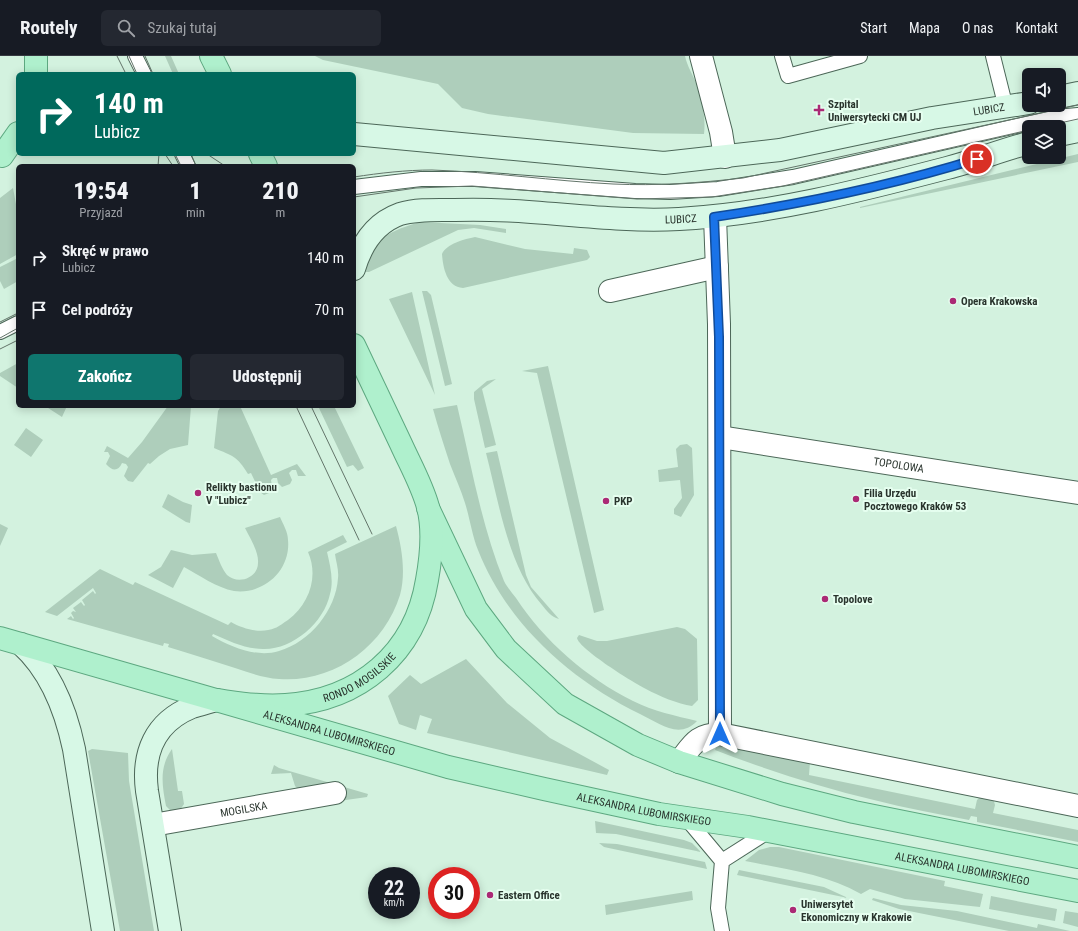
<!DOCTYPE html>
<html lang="pl">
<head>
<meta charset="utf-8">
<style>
	:root { --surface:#171b24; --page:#242831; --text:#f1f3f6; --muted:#9ea1a6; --line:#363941; --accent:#0f766e }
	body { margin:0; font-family:"Roboto Condensed",sans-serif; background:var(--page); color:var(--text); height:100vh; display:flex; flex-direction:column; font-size:15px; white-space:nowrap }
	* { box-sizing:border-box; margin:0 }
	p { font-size:13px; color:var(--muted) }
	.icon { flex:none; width:22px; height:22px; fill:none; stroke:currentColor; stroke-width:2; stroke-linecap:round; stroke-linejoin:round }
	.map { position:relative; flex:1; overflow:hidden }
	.panel { position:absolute; left:16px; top:108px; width:340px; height:244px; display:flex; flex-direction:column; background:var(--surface); border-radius:6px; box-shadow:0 2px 10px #0003 }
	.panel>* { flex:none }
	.hud { position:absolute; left:16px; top:16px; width:340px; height:84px; border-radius:6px; box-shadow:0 2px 10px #0003; background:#00695c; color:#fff; overflow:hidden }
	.fabs { position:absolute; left:1022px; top:12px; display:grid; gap:8px }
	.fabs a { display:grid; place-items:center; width:44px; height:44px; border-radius:6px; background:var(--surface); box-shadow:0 2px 10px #0003; font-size:20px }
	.speed { position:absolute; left:368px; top:811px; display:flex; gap:8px; font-size:20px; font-weight:700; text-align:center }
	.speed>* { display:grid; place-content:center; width:52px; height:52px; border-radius:50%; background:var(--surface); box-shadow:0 2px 10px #0003; line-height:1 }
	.speed small { font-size:10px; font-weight:400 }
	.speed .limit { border:6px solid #d22; background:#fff; color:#111 }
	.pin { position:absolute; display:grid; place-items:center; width:34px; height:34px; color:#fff; margin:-17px; border:2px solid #fff; border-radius:50%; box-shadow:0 1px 4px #0007 }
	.me { position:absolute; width:44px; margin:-22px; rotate:0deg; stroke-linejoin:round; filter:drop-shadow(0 0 3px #0008) }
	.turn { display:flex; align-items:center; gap:14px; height:84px; padding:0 12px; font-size:18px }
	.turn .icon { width:52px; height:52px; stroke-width:2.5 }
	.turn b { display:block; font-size:28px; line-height:34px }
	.eta { display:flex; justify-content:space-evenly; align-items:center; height:68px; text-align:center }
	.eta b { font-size:24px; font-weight:800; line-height:28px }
	.button { display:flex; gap:8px; margin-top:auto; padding:8px 12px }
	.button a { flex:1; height:46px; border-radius:6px; background:var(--accent); color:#fff; font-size:16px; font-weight:800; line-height:46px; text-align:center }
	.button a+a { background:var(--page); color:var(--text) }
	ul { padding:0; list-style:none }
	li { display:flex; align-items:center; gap:12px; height:52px; padding:0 12px }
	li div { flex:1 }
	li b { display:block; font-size:15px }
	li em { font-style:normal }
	header { display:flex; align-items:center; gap:24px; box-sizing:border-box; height:56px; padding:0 20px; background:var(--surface); border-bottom:1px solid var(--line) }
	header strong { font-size:19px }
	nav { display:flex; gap:22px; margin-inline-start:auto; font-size:14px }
	.search { width:280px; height:36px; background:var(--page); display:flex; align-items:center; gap:10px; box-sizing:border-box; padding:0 14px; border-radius:6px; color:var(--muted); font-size:15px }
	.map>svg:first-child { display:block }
	.green { fill:#aecebb }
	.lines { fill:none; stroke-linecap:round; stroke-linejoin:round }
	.lane-casing { stroke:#4c6758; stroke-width:16 }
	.street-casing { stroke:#4c6758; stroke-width:24 }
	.secondary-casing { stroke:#4c6758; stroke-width:24 }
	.primary-casing { stroke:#5da880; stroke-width:24 }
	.lane { stroke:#fff; stroke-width:14 }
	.street { stroke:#fff; stroke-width:22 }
	.secondary { stroke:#d7f8e6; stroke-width:22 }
	.primary { stroke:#aff0cd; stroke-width:22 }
	.tram { stroke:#63756a; stroke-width:1 }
	.route-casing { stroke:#114b97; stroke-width:10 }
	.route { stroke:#1a73e8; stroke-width:7 }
	.poi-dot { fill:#ab2975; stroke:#e5feef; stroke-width:1.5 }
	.labels { text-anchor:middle; stroke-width:4; stroke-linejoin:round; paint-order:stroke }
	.poi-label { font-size:11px; font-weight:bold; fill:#29342d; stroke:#e5feef; text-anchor:start }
	.street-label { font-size:11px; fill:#29342d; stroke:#e5feef }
</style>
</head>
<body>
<header>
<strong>Routely</strong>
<div class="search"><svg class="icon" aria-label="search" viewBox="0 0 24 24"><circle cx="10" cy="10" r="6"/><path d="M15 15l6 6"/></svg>Szukaj tutaj</div>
<nav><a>Start</a><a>Mapa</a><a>O nas</a><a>Kontakt</a></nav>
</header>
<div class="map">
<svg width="1078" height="875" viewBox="0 0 1078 875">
	<rect width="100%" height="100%" fill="#d3f2df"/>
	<path class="green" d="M165 0H171L179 18H173Z
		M315 0H685C687 10 693 19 697 29 702 44 706 62 704 78L633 77 488 58 462 52 438 28 323 4Z
		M1078 98V106L860 152V151Z
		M13 132 18 159V198L0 208V142Z
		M421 166 480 169 506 173V177L474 172 458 174 369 216H365C367 184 394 173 421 166Z
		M475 181 525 193 573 198 574 192 587 194 590 201 587 204 463 232C447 231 443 212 442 198 446 188 465 183 475 181Z
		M18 202V225L4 233 0 225V211Z
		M422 235H427L431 239 452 328 445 330Z
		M412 236 435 339 389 243Z
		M18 307V332L0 320V317Z
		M548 310 604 554 594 557 537 317 522 315Z
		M496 323 482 333 496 389 485 392 474 343V336L487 325Z
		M457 349C471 407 481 469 504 525 507 531 512 537 516 542 544 585 587 622 633 645 653 655 676 660 697 665 679 684 659 667 640 658 571 624 507 568 478 494 472 479 470 463 465 447 461 434 455 421 450 408 444 390 438 371 433 353Z
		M45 350H67L62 361Z
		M168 350H191L188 389 170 393 159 400 150 408 148 407 133 426 128 425 124 420 128 411 126 408 122 407C118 416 112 415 106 408L110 400 108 396H104L107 390 128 402 142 386Z
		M221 350H240L271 419 297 408 306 420H298L296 414H292L289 417 292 424 290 428 282 431 278 427 277 422H273L271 424 272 430 269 437 264 439 260 436 251 417 248 418C237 400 233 400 214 392L218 355Z
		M318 350H334L364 412 358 415 353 409 347 411Z
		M26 372 43 384 31 401 14 389Z
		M687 388 692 392 694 439 681 461 674 458V453L682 442 680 424 659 426 658 414 678 411 676 393 680 389Z
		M497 395 526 519 531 531 559 563C551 561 547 555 542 549 508 510 499 447 486 397Z
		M168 438 183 446 192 449 190 467 186 466 162 451Z
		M280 461C283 468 288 476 288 484 291 514 264 539 234 535 217 532 199 519 184 511L173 532 148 519 161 511 171 494 192 499 216 497C219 504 222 513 227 519 238 529 258 522 258 507 259 496 250 482 245 472Z
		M0 468 8 472 0 490Z
		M396 470C402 492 406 517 400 539 384 591 333 627 279 623 264 622 250 617 235 612 213 605 191 598 168 591L169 588 164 587 163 590 67 563 71 560 73 563 74 562 71 557 73 555 76 556 73 552 81 546 84 550 85 549 82 544 93 535 95 538 96 537 93 532 57 560 45 556 100 513 133 529 135 526 228 569 231 566C243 573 261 578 275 572 279 571 284 566 288 564 309 548 319 521 308 496L343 479 347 486 327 496C330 509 334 524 330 538 324 567 292 594 263 593 245 593 229 585 213 578L212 580C231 591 257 602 279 595 310 586 336 554 338 522 339 514 336 506 335 498Z
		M677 571 685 573 697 583 698 644 692 650C678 648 659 640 646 633 634 627 579 593 577 582L579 579 597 585H607Z
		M466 603 507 647 550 682 609 714 607 719 427 677 432 663 420 659 416 674 399 668 388 640 410 619 421 628Z
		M727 689 810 706 809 719 975 753 977 744 981 740 993 742 995 749 993 757 1078 774V786L977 766V761L971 760 969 764C938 758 905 752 874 744 820 731 767 714 715 694L716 691Z
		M92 693 128 697 129 725 154 875H120L88 695Z
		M172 693 178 735H182L184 748 180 754 172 756 166 750C162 729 159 711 172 693Z
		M274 709 279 712 368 738 367 741 339 745 299 734 295 730 291 717 271 718Z
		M595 765 684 784 692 787 701 796 616 778 596 777Z
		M599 787 617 788 705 806 707 813 604 791Z
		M770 791H779L945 825 944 830 983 838 980 851 905 843 870 833 861 838C826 818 785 813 745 805L759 794Z
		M739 814 824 831 848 842 737 819Z
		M692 835 693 844 606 859 605 849Z
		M991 840 1057 853 1055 865 989 853Z
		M873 842 901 849 957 855 1037 872 1038 868 1070 875H1009L899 853 872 844Z
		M1065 855 1078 857V871L1063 867Z"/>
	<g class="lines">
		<defs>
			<path id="lane" d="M135 0 144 18
				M782 0 788 20 860 0
				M993 0 1006 52
				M182 98 188 110
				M354 131 421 123H475L635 135 670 136 718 133 793 121 1056 61 1078 59
				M0 276 18 267
				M686 762 722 805 718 852 722 875
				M722 805 769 775"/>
			<g id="street">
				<path d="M701 0 721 76 725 101"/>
				<path d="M715 161 719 268 720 678"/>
				<path d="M610 235 717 211"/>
				<path id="s1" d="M720 381 1078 437"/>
				<path d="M679 706C692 690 696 678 720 678L1078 750"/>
				<path id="s2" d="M153 769 335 737"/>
			</g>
			<g id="secondary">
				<path d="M1059 41 1078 37"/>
				<path id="s3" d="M354 78 664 107 780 94 932 62 1029 47"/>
				<path d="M1059 79 1078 75"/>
				<path id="s4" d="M354 213C361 189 375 167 400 158 417 153 436 154 454 154 529 151 604 167 679 163 770 158 859 135 947 112 975 105 1001 94 1029 87"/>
				<path d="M21 588C51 615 66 655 74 693L103 875"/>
				<path d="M170 875 147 735C142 697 155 666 192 651 200 648 208 647 216 644"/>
			</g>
			<g id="primary">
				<path d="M36 0V18"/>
				<path d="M211 0 220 18"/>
				<path d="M260 98 266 110"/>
				<path d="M2 100 18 77"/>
				<path d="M428 452 476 553 506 593 565 648 638 689 679 706 782 738 854 756 1078 801"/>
				<path id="s5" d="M0 582 216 644C239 647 262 651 286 649 359 644 415 598 427 524 431 502 434 474 428 451 422 429 410 408 401 388 385 355 370 322 354 289"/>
				<path id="s6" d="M216 644 448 711 544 733 659 758 748 771 1078 835"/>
			</g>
		</defs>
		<use href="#lane" class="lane-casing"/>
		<use href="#street" class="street-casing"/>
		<use href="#secondary" class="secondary-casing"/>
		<use href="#primary" class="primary-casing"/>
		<use href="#lane" class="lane"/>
		<use href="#street" class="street"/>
		<use href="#secondary" class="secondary"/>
		<use href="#primary" class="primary"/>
		<path class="tram" d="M117 0 126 18
			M129 0 137 18
			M145 0 153 18
			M1042 71 1078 63
			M165 98 173 110
			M175 98 181 110
			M191 98 196 110
			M207 98 225 110
			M158 110 159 98
			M354 121C380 117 406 114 432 114 493 116 553 125 613 128 657 130 699 127 743 122L1078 49
			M354 141 416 132 472 130 637 143 712 141 783 130 1029 74
			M0 266 18 257
			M0 282 18 272
			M0 293 18 284
			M296 350 359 484
			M311 350 372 478"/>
	</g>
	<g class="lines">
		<defs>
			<path id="route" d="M720 678 719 281 714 161C801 148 893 129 977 103"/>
		</defs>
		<use href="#route" class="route-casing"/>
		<use href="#route" class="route"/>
	</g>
	<g class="poi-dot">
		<path d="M817 48h4v4h4v4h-4v4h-4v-4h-4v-4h4z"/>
		<circle cx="953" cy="245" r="4"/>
		<circle cx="198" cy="437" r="4"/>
		<circle cx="856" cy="443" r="4"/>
		<circle cx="606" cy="445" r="4"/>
		<circle cx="825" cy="543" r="4"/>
		<circle cx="490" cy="839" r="4"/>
		<circle cx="793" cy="854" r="4"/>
	</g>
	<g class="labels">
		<g class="poi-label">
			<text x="828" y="52">Szpital<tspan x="828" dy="13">Uniwersytecki CM UJ</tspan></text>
			<text x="961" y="249">Opera Krakowska</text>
			<text x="206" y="435">Relikty bastionu<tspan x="206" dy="13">V "Lubicz"</tspan></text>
			<text x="864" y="441">Filia Urzędu<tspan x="864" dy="13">Pocztowego Kraków 53</tspan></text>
			<text x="614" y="449">PKP</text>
			<text x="833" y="547">Topolove</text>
			<text x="498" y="843">Eastern Office</text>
			<text x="801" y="852">Uniwersytet<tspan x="801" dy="13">Ekonomiczny w Krakowie</tspan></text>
		</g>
		<g class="street-label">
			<text dy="4" stroke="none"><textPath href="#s3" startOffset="641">LUBICZ</textPath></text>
			<text dy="4" stroke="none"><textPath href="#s4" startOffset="356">LUBICZ</textPath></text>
			<text dy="4" stroke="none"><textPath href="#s1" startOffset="181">TOPOLOWA</textPath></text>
			<text dy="4" stroke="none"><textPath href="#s5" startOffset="375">RONDO MOGILSKIE</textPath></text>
			<text dy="4" stroke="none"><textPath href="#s6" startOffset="118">ALEKSANDRA LUBOMIRSKIEGO</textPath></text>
			<text dy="4" stroke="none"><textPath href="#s2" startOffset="92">MOGILSKA</textPath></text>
			<text dy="4" stroke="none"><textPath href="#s6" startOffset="442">ALEKSANDRA LUBOMIRSKIEGO</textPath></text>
			<text dy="4" stroke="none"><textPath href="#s6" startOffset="766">ALEKSANDRA LUBOMIRSKIEGO</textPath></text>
		</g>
	</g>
</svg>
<div class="fabs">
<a><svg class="icon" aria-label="sound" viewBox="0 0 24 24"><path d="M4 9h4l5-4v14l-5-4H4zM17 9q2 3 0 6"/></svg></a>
<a><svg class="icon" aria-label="layers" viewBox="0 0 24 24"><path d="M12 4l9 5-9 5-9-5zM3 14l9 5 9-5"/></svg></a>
</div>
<div class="speed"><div>22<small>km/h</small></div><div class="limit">30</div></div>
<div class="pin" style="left:977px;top:103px;background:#d93025"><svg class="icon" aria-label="arrive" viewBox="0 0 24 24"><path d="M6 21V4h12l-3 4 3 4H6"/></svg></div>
<svg class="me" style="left:720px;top:678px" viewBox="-20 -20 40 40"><path d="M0-17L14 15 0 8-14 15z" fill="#1a73e8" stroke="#fff" stroke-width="4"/></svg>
<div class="hud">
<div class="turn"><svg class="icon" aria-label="right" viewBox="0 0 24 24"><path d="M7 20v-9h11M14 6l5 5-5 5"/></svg><div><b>140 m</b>Lubicz</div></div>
</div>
<section class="panel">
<div class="eta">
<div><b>19:54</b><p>Przyjazd</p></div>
<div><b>1</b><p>min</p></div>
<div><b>210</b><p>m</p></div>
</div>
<ul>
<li><svg class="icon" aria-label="right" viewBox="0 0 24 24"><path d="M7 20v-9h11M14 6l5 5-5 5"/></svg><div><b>Skręć w prawo</b><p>Lubicz</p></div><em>140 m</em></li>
<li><svg class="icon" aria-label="arrive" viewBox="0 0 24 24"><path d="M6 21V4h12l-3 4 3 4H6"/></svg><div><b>Cel podróży</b></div><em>70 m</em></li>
</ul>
<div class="button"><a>Zakończ</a><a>Udostępnij</a></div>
</section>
</div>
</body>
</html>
